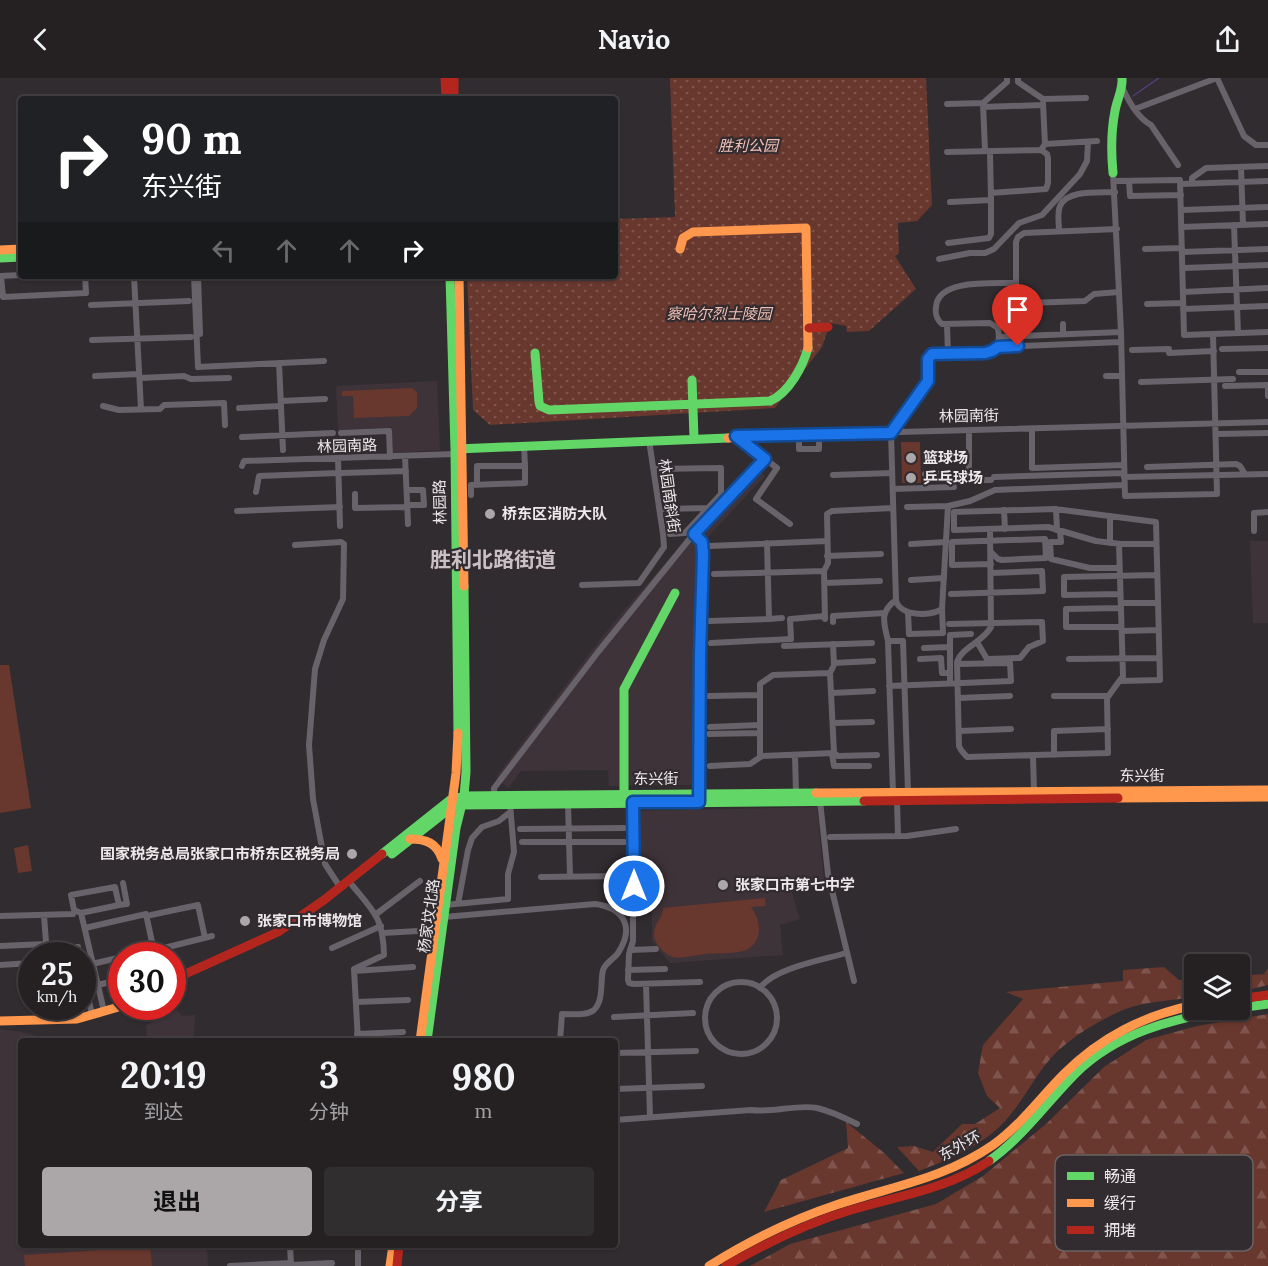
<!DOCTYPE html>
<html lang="zh">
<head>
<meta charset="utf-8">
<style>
	:root { --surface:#252123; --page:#312e30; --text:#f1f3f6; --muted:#a3a3a6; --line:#423e41; --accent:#aba7a9 }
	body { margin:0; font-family:Lora,"Noto Sans SC",serif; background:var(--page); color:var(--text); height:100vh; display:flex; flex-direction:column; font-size:22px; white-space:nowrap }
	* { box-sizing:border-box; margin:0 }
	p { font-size:20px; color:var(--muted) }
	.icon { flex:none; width:33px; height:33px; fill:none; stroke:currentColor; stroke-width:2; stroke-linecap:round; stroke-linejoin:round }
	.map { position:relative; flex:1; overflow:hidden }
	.details { position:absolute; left:18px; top:960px; width:600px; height:210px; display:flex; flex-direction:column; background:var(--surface); border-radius:6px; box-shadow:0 2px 4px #0004,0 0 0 2px var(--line) }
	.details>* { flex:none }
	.hud { position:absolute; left:18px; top:18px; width:600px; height:183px; border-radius:6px; box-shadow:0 2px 4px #0004,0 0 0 2px var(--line); background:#202124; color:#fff; overflow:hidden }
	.fabs { position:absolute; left:1184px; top:876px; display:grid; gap:12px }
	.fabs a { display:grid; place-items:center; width:66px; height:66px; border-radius:6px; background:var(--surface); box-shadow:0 2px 4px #0004,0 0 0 2px var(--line); font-size:30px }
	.speed { position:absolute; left:18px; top:864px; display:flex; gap:12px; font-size:30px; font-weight:700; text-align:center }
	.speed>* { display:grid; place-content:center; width:78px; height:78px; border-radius:50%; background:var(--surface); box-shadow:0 2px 4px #0004,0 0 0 2px var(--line); line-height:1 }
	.speed small { font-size:15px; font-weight:400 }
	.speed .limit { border:9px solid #d22; background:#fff; color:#111 }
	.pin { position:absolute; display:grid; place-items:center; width:51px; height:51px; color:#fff; margin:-62px -26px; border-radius:50% 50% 50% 0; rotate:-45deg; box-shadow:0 0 6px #0007 }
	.pin .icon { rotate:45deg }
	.me { position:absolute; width:66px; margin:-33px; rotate:0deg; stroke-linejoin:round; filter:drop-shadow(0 0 4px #0008) }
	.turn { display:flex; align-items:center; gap:21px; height:126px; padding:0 24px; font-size:27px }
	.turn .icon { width:78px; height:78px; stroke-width:2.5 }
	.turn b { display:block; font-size:42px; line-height:51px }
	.lanes { display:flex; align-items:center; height:57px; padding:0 24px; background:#0003; justify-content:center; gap:30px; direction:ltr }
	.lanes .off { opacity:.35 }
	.eta { display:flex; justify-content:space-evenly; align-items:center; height:102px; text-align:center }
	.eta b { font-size:36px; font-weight:700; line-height:42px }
	.action { display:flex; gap:12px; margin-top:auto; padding:12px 24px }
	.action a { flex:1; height:69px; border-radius:6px; background:var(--accent); color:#111; font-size:24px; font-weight:700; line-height:69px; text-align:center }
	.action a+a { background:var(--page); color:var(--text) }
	header { display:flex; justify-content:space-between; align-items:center; height:78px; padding:0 24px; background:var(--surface); font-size:27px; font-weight:700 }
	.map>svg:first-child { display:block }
	.built { fill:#3e3339 }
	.green { fill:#68372d }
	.forest { fill:url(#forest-firs) }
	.park { fill:url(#park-dots) }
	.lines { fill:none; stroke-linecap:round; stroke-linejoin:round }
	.stream { stroke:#533f7d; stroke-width:1.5 }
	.street { stroke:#68626a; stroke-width:6 }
	.fast { stroke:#63d668; stroke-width:9 }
	.slow { stroke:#ff974d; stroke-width:9 }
	.jam { stroke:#b3261e; stroke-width:9 }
	.route-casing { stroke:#114b97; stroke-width:15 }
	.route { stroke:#1a73e8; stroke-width:10 }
	.poi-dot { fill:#aba7a9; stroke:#322b2f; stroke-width:2 }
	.labels { text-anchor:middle; stroke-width:4.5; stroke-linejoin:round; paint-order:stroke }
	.park-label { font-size:15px; font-style:italic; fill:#f0c1b7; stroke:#322b2f }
	.street-label { font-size:15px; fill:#ede9eb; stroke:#322b2f }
	.poi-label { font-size:15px; font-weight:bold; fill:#ede9eb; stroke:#322b2f; text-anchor:start }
	.district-label { font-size:21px; font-weight:bold; fill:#c9c0c5; stroke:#322b2f }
	.key { fill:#322b2f; stroke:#6a6467; stroke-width:1.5 }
	.key-label { font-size:16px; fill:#ede9eb }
</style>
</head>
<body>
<header><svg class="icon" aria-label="back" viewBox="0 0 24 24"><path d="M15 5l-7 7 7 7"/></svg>Navio<svg class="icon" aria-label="share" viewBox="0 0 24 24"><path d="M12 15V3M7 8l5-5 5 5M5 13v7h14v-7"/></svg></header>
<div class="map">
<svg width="1268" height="1188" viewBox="0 0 1268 1188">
	<defs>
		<pattern id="forest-firs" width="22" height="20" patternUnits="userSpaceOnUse" patternTransform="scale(1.5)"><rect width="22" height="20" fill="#68372d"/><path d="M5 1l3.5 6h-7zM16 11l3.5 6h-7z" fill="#7e544c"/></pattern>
		<pattern id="park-dots" width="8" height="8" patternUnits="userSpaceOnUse" patternTransform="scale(1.5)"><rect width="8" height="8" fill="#68372d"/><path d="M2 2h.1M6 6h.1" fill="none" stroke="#7e544c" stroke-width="1.8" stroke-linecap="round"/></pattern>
	</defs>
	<rect width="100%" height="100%" fill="#312c2f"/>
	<path class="built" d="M437 303 440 372 392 375 390 350 338 352 336 308Z
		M752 387 765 398 705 462 702 468H699L696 707 609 708 608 692 521 693 508 710 496 699 589 576 619 538Z
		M1250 463H1268V545H1253Z
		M817 729 824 802 791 812 800 841 780 847 783 877 670 885 652 863V824H638L637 733Z
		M177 932 182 938 195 937 194 961H189V963H126L147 961 146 947Z
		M0 951 22 954 57 963H21V1167H207L208 1188H0Z"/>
	<path class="green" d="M412 310 417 314V330L409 338 354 340 353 318H342V313Z
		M901 364H920L921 405H902Z
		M0 587H9L31 730 0 735Z
		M28 767 32 793 18 795 14 770Z
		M765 820 766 828 751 829C761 842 764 863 746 872 737 876 715 875 705 876 695 877 682 881 673 879 666 877 659 870 656 864 649 848 663 842 663 830Z
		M150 1169 152 1188H25L24 1177Z"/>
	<path class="forest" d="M1164 889 1179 902 1194 901V919C1175 922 1154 923 1135 928 1109 935 1069 960 1051 980 1036 997 1025 1019 1011 1036 989 1065 952 1080 919 1093L897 1069 914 1068 933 1074 962 1046H975L1000 1030 987 1018 978 995 983 967 1023 921 1006 914 1123 903V892Z
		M1268 890V907L1239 914V898L1264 896Z
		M1268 936V1188H750L790 1166 936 1126 983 1098 1046 1046 1104 989 1146 962 1197 948Z
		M846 1044 883 1074 904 1095 764 1134 781 1102 848 1070Z"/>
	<path class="park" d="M670 0H926L932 127 917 143 898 145 899 175 895 178 916 211 869 253 847 254 846 248 830 245 822 269 775 330 490 347 473 332 467 198H615V141L675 139Z"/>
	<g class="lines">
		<path class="stream" d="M1133 18 1159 0"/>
		<path class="street" d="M1018 0V4L1043 21 1086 20
			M1123 11C1129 24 1138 40 1151 47L1178 87
			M1043 25 1045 66
			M947 26 983 25 1007 4V0
			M983 26 985 72
			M983 29 1043 27
			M1135 31 1217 0 1244 58 1256 67H1268
			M947 74 1041 72 1045 66 1097 63
			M1241 89 1243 147
			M1113 95 1121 254 1125 418 1217 416 1213 256
			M1115 103 1180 102 1184 257 1268 254
			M1129 103 1130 118 1181 117
			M1192 105V100L1206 90 1268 88
			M1181 106 1268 103
			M991 115 1046 111 1048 105V80L1047 76 1041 72
			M950 124 991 122 990 74
			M1181 132 1268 129
			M1234 147 1238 255
			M1182 149 1268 146
			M1059 153C1059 145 1057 135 1060 128 1067 111 1100 115 1115 114
			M948 165 989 160 991 156V122
			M1145 171 1182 170
			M1182 174 1268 171
			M939 181 970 175H985L994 171 1019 145 1042 137 1080 96 1087 83 1088 64
			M1183 190 1268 187
			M21 197 1 198 3 219 86 215 85 198
			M134 198 141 331
			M194 198 198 289 324 283
			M198 198 200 256
			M1016 205 1017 221 1021 224 1028 225 1085 223 1094 216 1119 214
			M1183 214 1268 210
			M1147 226 1183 225
			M91 227 189 223
			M1183 231 1268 228
			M1063 246V256
			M947 247 948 276
			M999 259 998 250 990 245 942 246C936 241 935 236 936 229 938 200 995 206 1016 205V164L1018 159 1024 155 1117 151
			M92 262 191 259
			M998 269 1121 264
			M1222 271 1268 270
			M1132 272 1169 271V275L1214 273
			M279 285 283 372
			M1239 294H1268
			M95 298 139 296
			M1106 298H1121
			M140 300 184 298 191 301 229 300
			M1141 304 1233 301
			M1268 307V318
			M1225 308 1268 307
			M281 323 325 321
			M103 328 119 332 160 331 164 327 224 325 225 347
			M239 330 281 328
			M1032 351V390L1124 387
			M341 355 389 353 390 379
			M826 356 1268 344
			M1216 356 1268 355
			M799 357V371H819V357
			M242 359 333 355
			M739 361 777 390 756 421 790 446
			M405 378 408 446
			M338 380 340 448
			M242 388 244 383 455 376
			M1147 389 1236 386 1240 388 1245 396
			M654 391 721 390V416L685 455 670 456
			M342 395 406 393
			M969 395V402H991
			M925 396 969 395V353
			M833 397 892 395
			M994 399 1124 395
			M1124 399 1268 396
			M477 403V388H525L524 368
			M893 411 954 409
			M407 412H423L424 427H407
			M256 414 259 398 339 395
			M355 416V430L407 429
			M471 417V407L525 405V388
			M907 429 948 428
			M660 431 709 430
			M1056 431 1057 452
			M1004 432 1005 451
			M237 433 340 429
			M1110 438V465
			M990 451 991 549C983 564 962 569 957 584L959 668 961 672 967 679 1108 675 1107 620 1123 598 1119 466
			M1060 453 1061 464H1050L1051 481 1090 490H1119
			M1254 453V435L1268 434
			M694 456 702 464 703 476 700 577 699 719
			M911 466 946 464
			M295 467 341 464 344 466 343 521 324 562 315 591 309 667 313 721 325 786 340 809
			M709 468 827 463
			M991 474 998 481 1002 482 1046 480 1045 461 952 464V487L991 486
			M827 478 881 476
			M714 496 824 493
			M911 502 944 500
			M824 505 880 503
			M582 507 639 505 664 469 663 456 649 362
			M951 516 1043 513 1042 493 991 495
			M1120 516 1064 517V499L1157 497
			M896 522C899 538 930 539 942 531L948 428 970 423 995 412 1124 407
			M1121 525H1158
			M1121 530 1066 531V549H1121
			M908 534 909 556 943 555 942 531
			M769 541 782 540
			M825 541 824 493 828 485 827 436 832 433 893 430
			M709 543 769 541 767 465
			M833 544V538L885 535
			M949 546 1042 544 1043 563 1029 569 1020 580 987 581 977 564
			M1122 553 1158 552
			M888 563C884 545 879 534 896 522L891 355 928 303V281L932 276 992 273 997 271 999 259 1121 254
			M711 565 791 561 790 541 825 538
			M784 568 872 565
			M924 570 950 569
			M920 581 941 580 942 595H949
			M1069 581 1159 580
			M834 585 873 583
			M830 595 834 675 762 678 760 676V606L773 597Z
			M830 595 834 587 833 566
			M1120 603 1160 602 1156 444 1055 431 954 434V452L1048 449 1096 463 1121 466H1156
			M950 605V557L971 556
			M889 608 1011 603 1010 585 957 586
			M832 615 873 613
			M709 618 759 617
			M1054 618H1108
			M958 620 1010 618
			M833 645 872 644
			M710 649 759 647
			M959 653 1011 651
			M709 656 759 655
			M834 675 838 678 877 677
			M832 676 834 688H869
			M795 677 796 715
			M1033 677 1034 713
			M1054 677V653L1108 651
			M710 688 750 686 762 678
			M893 715 888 563H903L908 714
			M494 717V710L498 705 598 574 692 458 765 381
			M897 722 898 758
			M820 723 828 796 854 903
			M633 724V863L629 876 628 902 629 905 634 906 700 904
			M568 725 570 798
			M520 751 624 750
			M830 759 907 758 956 751
			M522 764H624
			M541 799 623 798
			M352 807C375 835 383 840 384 877L354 891 358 963
			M458 826 468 772 472 760 482 749 499 743 510 734
			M119 827 127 826 123 805
			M445 827 508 821V796L514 774 510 726
			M81 835 74 832 71 817 115 809 119 827 81 835 103 929
			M44 837 47 878
			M151 837 198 827 205 860
			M375 837 420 803
			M0 838 73 836
			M444 839 595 826C624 830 635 849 618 875 614 881 606 884 603 892 600 904 604 922 594 932 586 938 572 936 562 936L560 963
			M85 850 146 836 155 878
			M383 855 418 853
			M0 868 46 866
			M332 870 381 848
			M47 871 78 869
			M160 871 212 858
			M630 872 656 871
			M130 878 154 872
			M92 886 122 879
			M0 887 32 885
			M628 892 665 891
			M354 893 413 889
			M82 894 91 932
			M705 940a36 36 0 1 1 72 0a36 36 0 1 1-72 0Z
			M646 906 650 1039
			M98 907 122 901
			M760 910C774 890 823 882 846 875
			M356 924 408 922
			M614 939 693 935
			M357 956 403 954
			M615 975 696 973
			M615 1011 702 1008
			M615 1042 751 1032C773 1035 797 1026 817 1030 830 1033 845 1040 857 1046
			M290 1167 291 1187
			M443 1167 470 1169 481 1167
			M291 1187 332 1185
			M230 1188 291 1185
			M358 1188V1167"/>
		<path class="fast" d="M1113 95C1111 74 1111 53 1115 33 1117 21 1123 12 1122 0
			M0 180 21 179
			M450 198 455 371 458 655
			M535 275 539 324 540 328 549 332 770 323C789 315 803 288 808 270
			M692 302 694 360
			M457 371 728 360
			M624 722V611L675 515
			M382 776 450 722 464 718 816 715
			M392 776 448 732 461 727 864 723
			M1239 930 1268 926
			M427 963 456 750 464 718 466 694 464 508
			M989 1083C1023 1059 1047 1024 1076 995 1117 955 1171 941 1226 932"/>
		<path class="slow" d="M680 171 683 160 693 154 806 150 808 270
			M0 172 21 171
			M459 198 464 508
			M728 360 826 356
			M816 715 1268 712
			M1118 720 1268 719
			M410 761C426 761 437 765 442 781
			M0 943 77 941 122 928
			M420 963 456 695 458 655
			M390 1188 393 1167
			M709 1188C749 1163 791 1142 836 1127 892 1108 942 1102 993 1067 1020 1048 1040 1020 1064 996 1101 959 1143 938 1194 927"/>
		<path class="jam" d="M445 0 446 21
			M454 0V21
			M809 250 828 249
			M864 723 1118 720
			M172 902 278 854 324 822 382 776
			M1239 921 1268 917
			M397 1188 399 1167
			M726 1188C766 1165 807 1145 851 1132 898 1118 948 1111 989 1083"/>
	</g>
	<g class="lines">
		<defs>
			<path id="route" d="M634 808 633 724H699L700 577 703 476 702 464 694 456 765 381 736 358 891 355 928 303V281L932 276 985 275 992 273 998 269 1018 268"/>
		</defs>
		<use href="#route" class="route-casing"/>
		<use href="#route" class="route"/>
	</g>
	<g class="poi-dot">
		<circle cx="911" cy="380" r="6"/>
		<circle cx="911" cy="400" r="6"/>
		<circle cx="490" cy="436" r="6"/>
		<circle cx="352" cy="776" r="6"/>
		<circle cx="723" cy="807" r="6"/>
		<circle cx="245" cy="843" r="6"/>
	</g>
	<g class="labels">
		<g class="park-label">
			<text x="748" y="73">胜利公园</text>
			<text x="719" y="241">察哈尔烈士陵园</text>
		</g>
		<g class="street-label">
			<text transform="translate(969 338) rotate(-1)" y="5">林园南街</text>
			<text transform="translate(347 368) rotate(-2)" y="5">林园南路</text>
			<text transform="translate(669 418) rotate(82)" y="5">林园南斜街</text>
			<text transform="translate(440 424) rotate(-91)" y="5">林园路</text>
			<text x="1142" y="703">东兴街</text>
			<text x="656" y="706">东兴街</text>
			<text transform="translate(429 838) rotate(-82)" y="5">杨家坟北路</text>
			<text transform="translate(960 1068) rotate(-29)" y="5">东外环</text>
		</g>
		<g class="poi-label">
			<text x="923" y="385">篮球场</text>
			<text x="923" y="405">乒乓球场</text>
			<text x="502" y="441">桥东区消防大队</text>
			<text x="340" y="781" text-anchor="end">国家税务总局张家口市桥东区税务局</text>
			<text x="735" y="812">张家口市第七中学</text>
			<text x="257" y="848">张家口市博物馆</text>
		</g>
		<g class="district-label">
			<text x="493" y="489">胜利北路街道</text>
		</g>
	</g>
	<rect x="1055" y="1077" width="198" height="96" rx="9" class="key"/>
	<rect x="1067" y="1094" width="27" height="8" fill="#63d668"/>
	<rect x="1067" y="1121" width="27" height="8" fill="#ff974d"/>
	<rect x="1067" y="1148" width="27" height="8" fill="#b3261e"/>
	<g class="key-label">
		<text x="1104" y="1104">畅通</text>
		<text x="1104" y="1131">缓行</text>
		<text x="1104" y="1158">拥堵</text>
	</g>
</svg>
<div class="fabs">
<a><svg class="icon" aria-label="layers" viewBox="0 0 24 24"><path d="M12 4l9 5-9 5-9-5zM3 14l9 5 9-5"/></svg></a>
</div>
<div class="speed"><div>25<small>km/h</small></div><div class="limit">30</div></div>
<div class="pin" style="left:1018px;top:268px;background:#d93025"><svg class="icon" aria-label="arrive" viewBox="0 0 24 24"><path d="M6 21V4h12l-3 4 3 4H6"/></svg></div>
<svg class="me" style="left:634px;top:808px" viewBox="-20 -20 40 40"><circle r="17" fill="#1a73e8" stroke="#fff" stroke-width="3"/><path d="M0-11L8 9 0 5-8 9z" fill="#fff"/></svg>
<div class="hud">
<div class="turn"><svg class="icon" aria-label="right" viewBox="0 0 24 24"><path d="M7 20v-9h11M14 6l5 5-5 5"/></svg><div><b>90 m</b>东兴街</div></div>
<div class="lanes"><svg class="icon off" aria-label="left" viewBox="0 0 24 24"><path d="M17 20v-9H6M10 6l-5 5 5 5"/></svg><svg class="icon off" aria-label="ahead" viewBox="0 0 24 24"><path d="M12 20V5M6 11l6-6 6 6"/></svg><svg class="icon off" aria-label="ahead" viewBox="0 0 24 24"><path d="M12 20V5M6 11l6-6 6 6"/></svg><svg class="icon" aria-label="right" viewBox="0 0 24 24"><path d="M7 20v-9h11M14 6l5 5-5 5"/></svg></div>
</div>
<section class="details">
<div class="eta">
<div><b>20:19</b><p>到达</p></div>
<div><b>3</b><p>分钟</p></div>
<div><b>980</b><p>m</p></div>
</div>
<div class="action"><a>退出</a><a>分享</a></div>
</section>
</div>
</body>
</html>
